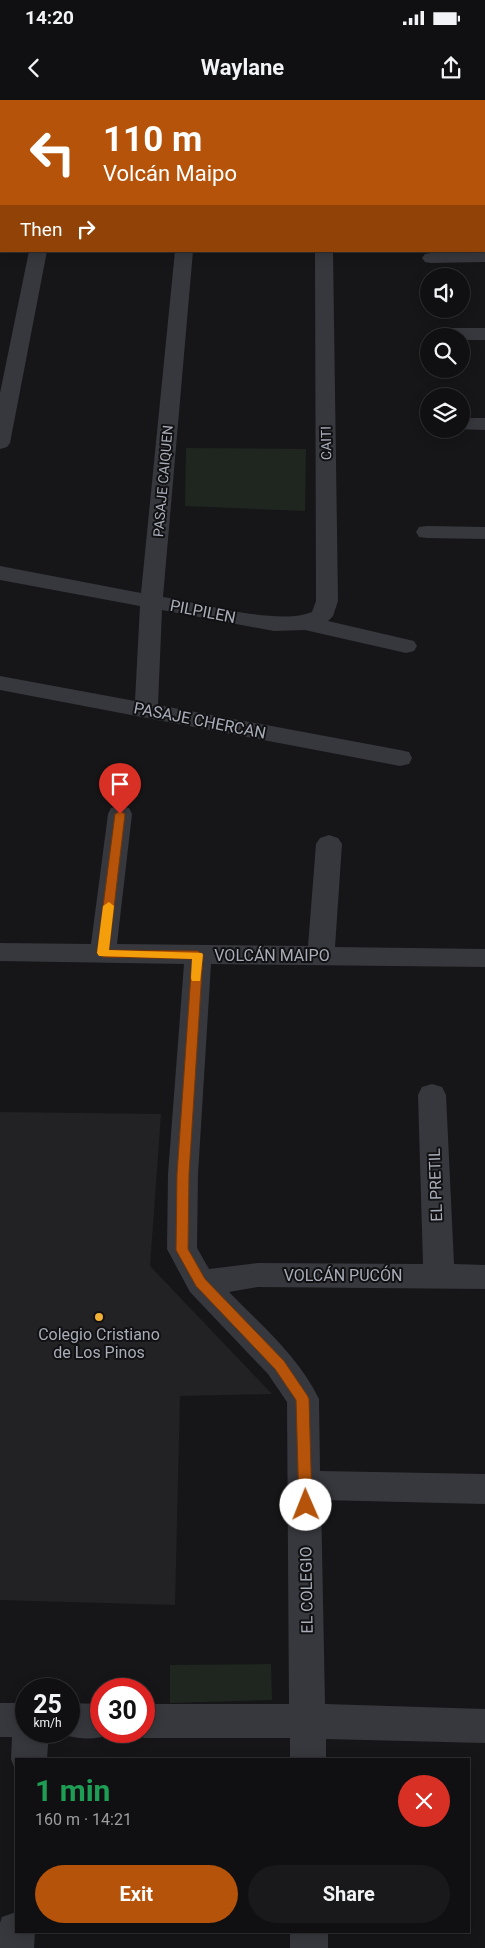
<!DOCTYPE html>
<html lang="en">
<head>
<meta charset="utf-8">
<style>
	:root { --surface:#101012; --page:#19191b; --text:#f1f3f6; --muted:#9c9d9f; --line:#303032; --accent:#b45309 }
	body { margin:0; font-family:Roboto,sans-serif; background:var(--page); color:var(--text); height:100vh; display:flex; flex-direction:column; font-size:19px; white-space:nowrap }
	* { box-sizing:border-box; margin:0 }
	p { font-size:16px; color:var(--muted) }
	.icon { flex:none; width:28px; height:28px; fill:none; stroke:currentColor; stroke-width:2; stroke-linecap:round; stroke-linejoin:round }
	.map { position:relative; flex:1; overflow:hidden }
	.details { position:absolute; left:15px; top:1658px; width:455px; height:175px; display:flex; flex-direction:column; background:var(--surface); border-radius:0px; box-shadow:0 2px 12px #0003,0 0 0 1px var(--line) }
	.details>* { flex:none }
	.guide { position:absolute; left:0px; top:0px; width:485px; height:152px; box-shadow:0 2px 12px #0003,0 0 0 1px var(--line); background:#b45309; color:#fff; overflow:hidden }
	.tools { position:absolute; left:420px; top:168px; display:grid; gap:10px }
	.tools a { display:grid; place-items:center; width:50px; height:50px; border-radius:50%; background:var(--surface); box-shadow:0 2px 12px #0003,0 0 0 1px var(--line); font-size:25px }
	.speed { position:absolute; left:15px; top:1578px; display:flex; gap:10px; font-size:25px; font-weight:700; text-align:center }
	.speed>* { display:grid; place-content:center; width:65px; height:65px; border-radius:50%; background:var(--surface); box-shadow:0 2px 12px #0003,0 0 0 1px var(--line); line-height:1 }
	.speed small { font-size:12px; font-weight:400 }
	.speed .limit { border:8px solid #d22; background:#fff; color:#111 }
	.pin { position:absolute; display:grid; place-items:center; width:42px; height:42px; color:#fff; margin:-51px -21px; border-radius:50% 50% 50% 0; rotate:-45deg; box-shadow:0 0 5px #0007 }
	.pin .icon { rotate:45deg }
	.me { position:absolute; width:55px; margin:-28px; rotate:359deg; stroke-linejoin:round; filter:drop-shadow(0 0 4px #0008) }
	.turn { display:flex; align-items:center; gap:18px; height:105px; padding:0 20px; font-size:22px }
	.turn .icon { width:65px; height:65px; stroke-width:2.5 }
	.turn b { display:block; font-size:35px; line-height:42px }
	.then { display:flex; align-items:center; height:48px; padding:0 20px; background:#0003; gap:10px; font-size:19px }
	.round { display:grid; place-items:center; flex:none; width:52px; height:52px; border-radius:26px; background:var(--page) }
	.summary { display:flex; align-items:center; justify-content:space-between; height:85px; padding:0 20px }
	h1 { font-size:30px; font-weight:700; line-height:38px; color:#1e9e55 }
	.button { display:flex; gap:10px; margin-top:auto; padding:10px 20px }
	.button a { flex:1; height:58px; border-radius:30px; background:var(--accent); color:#fff; font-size:20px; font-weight:700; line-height:58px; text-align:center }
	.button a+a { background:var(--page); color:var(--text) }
	.status { display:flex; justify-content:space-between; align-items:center; height:35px; padding:0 25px; background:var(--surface); direction:ltr }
	.status svg { height:14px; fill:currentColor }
	header { display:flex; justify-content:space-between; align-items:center; height:65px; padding:0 20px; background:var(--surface); font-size:22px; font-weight:700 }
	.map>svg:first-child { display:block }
	.built { fill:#222225 }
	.green { fill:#1e261f }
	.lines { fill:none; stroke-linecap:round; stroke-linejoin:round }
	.minor { fill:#37383d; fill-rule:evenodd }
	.route { fill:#b45309; stroke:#753606 }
	.slow { fill:#f59e0b }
	.poi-dot { fill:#f2b134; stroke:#111113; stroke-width:2 }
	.labels { text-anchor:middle; stroke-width:4; stroke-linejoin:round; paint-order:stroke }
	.far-street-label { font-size:14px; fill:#a8adb8; stroke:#111113 }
	.street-label { font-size:16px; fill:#a8adb8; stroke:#111113 }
	.poi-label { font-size:16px; fill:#a8adb8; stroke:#111113 }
</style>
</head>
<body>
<div class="status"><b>14:20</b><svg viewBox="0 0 49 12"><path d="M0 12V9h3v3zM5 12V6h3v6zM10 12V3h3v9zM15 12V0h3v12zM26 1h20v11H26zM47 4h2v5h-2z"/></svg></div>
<header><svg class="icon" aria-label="back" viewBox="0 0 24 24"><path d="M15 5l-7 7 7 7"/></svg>Waylane<svg class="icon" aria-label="share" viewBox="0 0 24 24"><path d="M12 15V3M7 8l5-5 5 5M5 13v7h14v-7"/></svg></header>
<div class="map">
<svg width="485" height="1848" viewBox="0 0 485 1848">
	<rect width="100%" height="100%" fill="#161618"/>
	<path class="built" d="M0 1012 161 1014 150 1166 272 1294 180 1296 175 1505 0 1500Z"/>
	<path class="green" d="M186 348 306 349 305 411 185 406Z
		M271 1564 272 1600 170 1603V1565Z"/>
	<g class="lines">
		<path class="minor" d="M441 0H457V1H441Z
			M0 17H1V27H0Z
			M484 35H485V45H484Z
			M484 91H485V101H484Z
			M29 151H47L10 343 7 347 0 349V293Z
			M175 151H193L163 497C200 503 279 526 312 512L316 501 315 151H333L338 501 333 516 328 521 414 541 417 546 414 551 406 553 305 530 274 531 162 510 158 605 400 650 409 652 412 658 409 664 400 666 0 590V576L135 601 140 506 0 480V466L141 493Z
			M485 152V162L431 163 425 162 422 158 425 154 431 153Z
			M450 228H485V240H461V236H442L440 234 443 230Z
			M461 318H485V330L456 329H461Z
			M427 426 485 427V439L427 438 419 437 416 432 419 427Z
			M120 706 129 708 132 714 117 844 308 846 316 744 320 738 329 735 338 738 342 744 335 847 485 849V867L211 864 198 1074 197 1148 209 1169 258 1163 423 1164 418 995 422 987 432 984 442 987 446 995 454 1164 485 1165V1189L258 1187 229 1192C261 1225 299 1257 319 1299L320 1371 485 1374V1404L321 1400 325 1604 485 1609V1643L326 1639V1659H290V1638H144L130 1631H144V1604H289L287 1302 268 1274 190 1192 167 1149 168 1074 184 864 0 861V843L91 844 108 714 111 708Z
			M0 1603H26V1631H49L47 1659H16V1672L11 1659 12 1637H0Z
			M69 1603 101 1604V1631H115L114 1633C95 1641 75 1640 56 1632L69 1631Z
			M16 1812V1831H35L34 1848H0V1823L2 1817Z
			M290 1831H328V1848H290Z"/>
	</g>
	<path class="route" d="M120 711 125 714 109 850 198 851 203 855 189 1074 188 1149 205 1179 284 1261 307 1295 309 1299 312 1405 310 1409 306 1411 301 1409 299 1405 296 1300 275 1269 196 1186 176 1150 177 1074 192 859 103 857 97 853 115 714Z"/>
	<path class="slow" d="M109 802 114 806 109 850 202 853 203 855 200 881H192L191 878 192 859 99 856 97 853 103 806Z"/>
	<circle class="poi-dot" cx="99" cy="1217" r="5"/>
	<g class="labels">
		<g class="far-street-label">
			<text transform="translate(326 343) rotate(-91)" y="5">CAITI</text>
			<text transform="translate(163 381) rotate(-85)" y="5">PASAJE CAIQUEN</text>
		</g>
		<g class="street-label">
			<text transform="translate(203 511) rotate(11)" y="6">PILPILEN</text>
			<text transform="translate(200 620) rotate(11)" y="6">PASAJE CHERCAN</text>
			<text x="272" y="861">VOLCÁN MAIPO</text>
			<text transform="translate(435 1085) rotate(-92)" y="6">EL PRETIL</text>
			<text x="343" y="1181">VOLCÁN PUCÓN</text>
			<text transform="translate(306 1490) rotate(-91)" y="6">EL COLEGIO</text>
		</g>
		<g class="poi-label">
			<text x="99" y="1240">Colegio Cristiano<tspan x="99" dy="18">de Los Pinos</tspan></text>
		</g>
	</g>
</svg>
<div class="tools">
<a><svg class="icon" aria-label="sound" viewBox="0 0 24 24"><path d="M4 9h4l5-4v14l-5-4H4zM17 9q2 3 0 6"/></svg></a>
<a><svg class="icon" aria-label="search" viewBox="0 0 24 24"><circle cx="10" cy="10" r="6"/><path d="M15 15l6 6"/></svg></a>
<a><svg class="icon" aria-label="layers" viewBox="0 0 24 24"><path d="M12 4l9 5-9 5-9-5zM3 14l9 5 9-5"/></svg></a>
</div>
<div class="speed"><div>25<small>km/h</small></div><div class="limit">30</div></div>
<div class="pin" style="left:120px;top:714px;background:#d93025"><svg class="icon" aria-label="arrive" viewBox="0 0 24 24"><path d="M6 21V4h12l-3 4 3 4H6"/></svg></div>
<svg class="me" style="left:306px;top:1405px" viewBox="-20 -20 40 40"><circle r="19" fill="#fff"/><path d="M0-13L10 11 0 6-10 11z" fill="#b45309"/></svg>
<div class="guide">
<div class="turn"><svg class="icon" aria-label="left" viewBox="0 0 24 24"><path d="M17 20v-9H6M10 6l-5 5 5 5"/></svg><div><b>110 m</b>Volcán Maipo</div></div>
<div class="then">Then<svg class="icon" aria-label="right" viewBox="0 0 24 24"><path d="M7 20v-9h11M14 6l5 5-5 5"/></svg></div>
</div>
<section class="details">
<div class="summary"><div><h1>1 min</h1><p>160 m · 14:21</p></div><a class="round" style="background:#d93025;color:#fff"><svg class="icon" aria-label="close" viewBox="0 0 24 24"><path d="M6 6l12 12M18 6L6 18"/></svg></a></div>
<div class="button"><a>Exit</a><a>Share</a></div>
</section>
</div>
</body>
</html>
